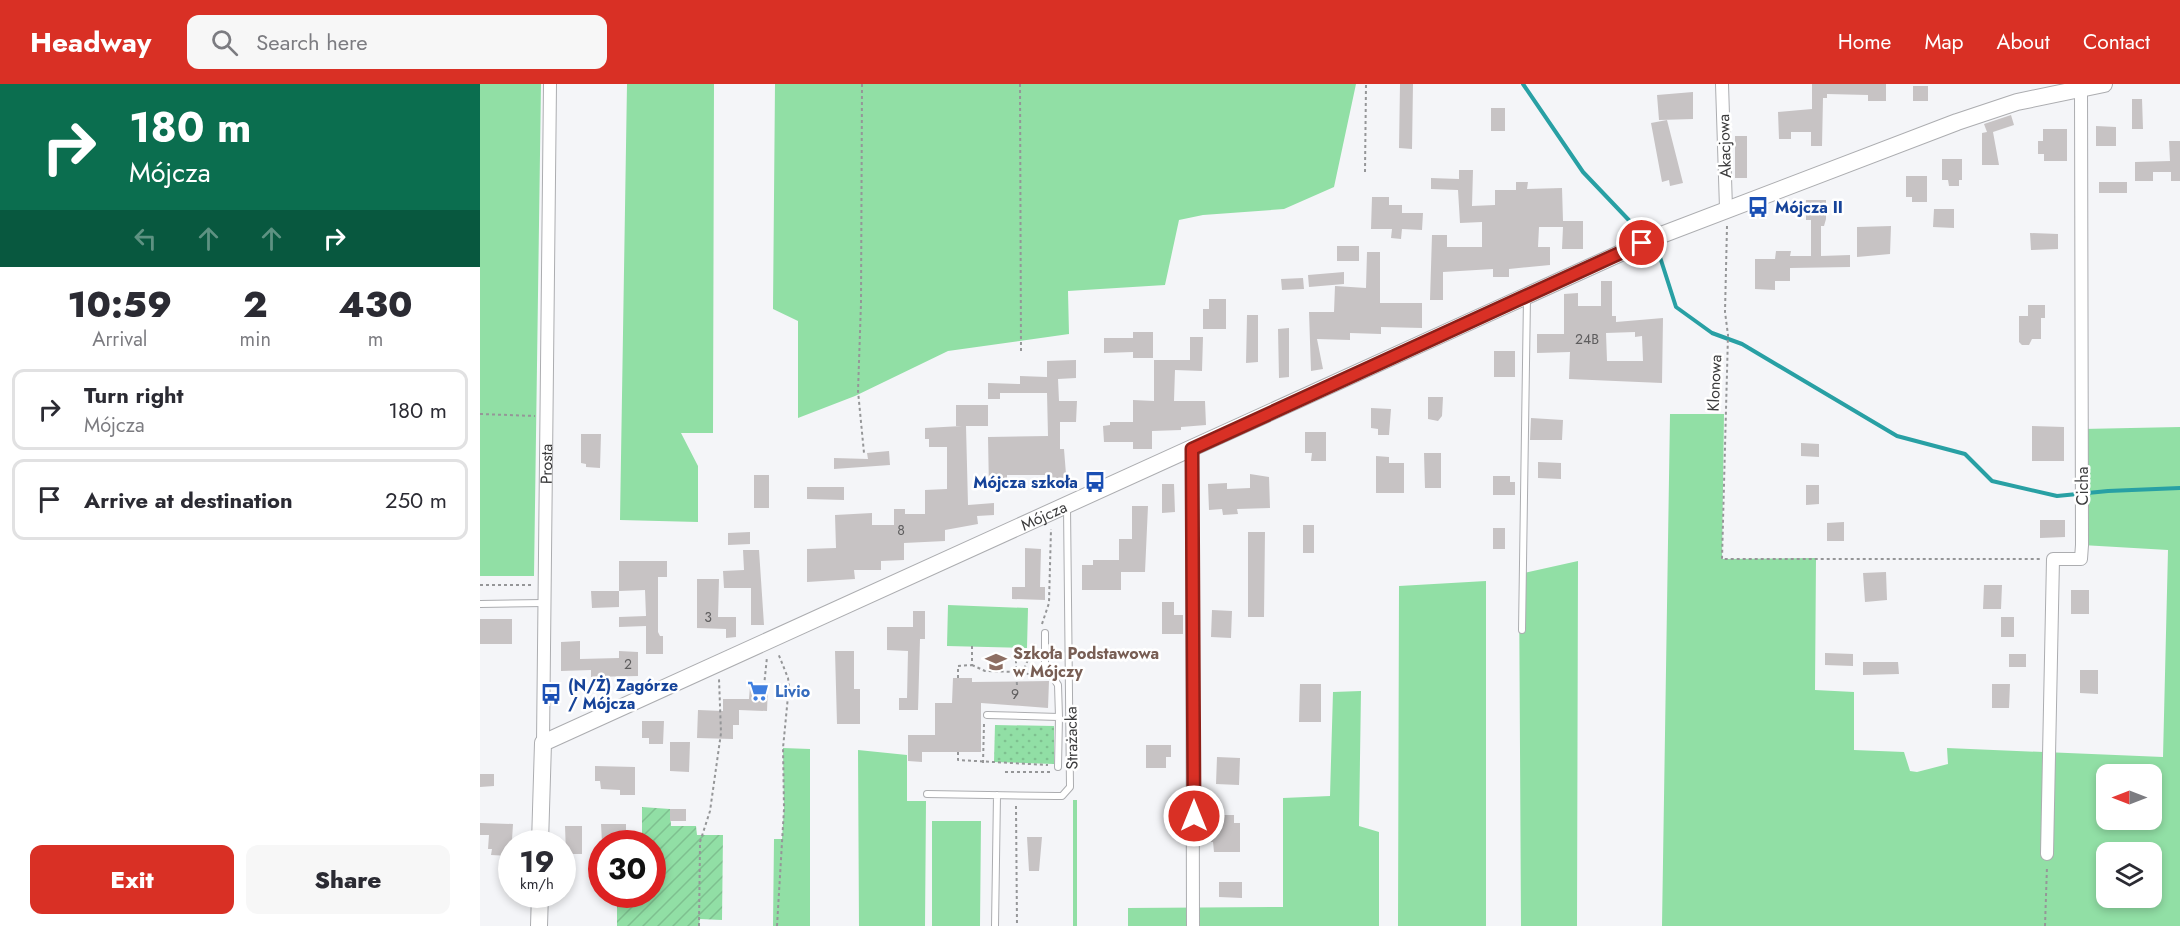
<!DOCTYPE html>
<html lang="en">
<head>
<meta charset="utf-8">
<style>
	:root { --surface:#fff; --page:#f7f7f7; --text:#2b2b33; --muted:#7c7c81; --line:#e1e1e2; --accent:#d93025 }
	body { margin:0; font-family:Jost,sans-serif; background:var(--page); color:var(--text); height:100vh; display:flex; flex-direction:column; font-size:22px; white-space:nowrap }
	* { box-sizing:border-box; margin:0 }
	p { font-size:20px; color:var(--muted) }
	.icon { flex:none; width:33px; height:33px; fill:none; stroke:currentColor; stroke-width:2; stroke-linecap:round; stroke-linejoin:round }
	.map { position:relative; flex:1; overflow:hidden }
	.side { display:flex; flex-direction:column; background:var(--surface); width:480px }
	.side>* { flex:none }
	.top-card { background:#0b6e4f; color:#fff; overflow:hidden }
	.needle { width:39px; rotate:270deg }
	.buttons { position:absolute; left:1616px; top:680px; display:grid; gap:12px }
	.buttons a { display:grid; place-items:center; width:66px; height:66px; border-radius:12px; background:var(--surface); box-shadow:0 3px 9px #0003; font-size:30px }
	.speed { position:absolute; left:18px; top:746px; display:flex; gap:12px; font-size:30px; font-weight:700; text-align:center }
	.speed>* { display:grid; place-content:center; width:78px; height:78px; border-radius:50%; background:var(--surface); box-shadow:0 3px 9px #0003; line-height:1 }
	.speed small { font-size:15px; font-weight:400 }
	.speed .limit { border:9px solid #d22; background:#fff; color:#111 }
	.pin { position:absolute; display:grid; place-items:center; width:51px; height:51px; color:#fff; margin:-26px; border:3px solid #fff; border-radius:50%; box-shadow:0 2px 6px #0007 }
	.me { position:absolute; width:66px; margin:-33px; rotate:0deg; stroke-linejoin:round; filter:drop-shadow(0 0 4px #0008) }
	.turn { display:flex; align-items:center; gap:21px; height:126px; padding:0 30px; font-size:27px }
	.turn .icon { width:78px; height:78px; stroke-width:2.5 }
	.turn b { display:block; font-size:42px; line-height:51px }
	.lanes { display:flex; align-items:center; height:57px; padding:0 30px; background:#0003; justify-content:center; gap:30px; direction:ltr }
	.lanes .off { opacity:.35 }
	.eta { display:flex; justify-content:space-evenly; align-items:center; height:102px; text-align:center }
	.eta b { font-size:36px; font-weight:800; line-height:42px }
	.primary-button { display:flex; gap:12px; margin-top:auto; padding:12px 30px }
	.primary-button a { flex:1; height:69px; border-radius:12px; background:var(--accent); color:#fff; font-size:24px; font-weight:800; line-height:69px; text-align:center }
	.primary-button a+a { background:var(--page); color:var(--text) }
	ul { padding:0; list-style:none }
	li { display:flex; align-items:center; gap:18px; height:81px; margin:0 12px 9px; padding:0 18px; border:3px solid var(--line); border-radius:12px }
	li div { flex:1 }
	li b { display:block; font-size:22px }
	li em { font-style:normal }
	header { display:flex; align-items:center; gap:36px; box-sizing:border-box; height:84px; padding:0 30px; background:var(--accent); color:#fff }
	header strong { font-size:28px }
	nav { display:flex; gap:33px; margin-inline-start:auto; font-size:21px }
	.search { width:420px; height:54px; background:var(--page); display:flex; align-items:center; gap:15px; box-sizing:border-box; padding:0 21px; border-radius:12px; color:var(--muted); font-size:22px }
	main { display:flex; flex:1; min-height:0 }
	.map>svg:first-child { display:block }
	.grass { fill:#91dfa5; fill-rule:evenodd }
	.park { fill:url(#park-dots) }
	.garden { fill:url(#garden-furrows) }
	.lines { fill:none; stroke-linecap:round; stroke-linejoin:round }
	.stream { stroke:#28a0a4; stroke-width:4 }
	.building { fill:#c7c3c4; fill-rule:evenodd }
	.lane-casing { stroke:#acadb0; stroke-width:8 }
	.street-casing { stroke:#acadb0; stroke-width:14 }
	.secondary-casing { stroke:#acadb0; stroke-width:18 }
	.path { stroke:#959698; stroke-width:2; stroke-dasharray:3 3; stroke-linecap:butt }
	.lane { stroke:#fff; stroke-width:6 }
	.street { stroke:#fff; stroke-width:12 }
	.secondary { stroke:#fff; stroke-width:16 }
	.route-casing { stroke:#8d1f18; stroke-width:15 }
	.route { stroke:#d93025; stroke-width:10 }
	.labels { text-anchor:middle; stroke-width:5; stroke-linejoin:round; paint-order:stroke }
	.number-label { font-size:14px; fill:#5e5d5e }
	.street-label { font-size:16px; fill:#3b3b3c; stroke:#fff }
	.transit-label { font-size:16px; font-weight:bold; fill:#164399; stroke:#fff; text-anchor:start }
	.education-label { font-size:16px; font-weight:bold; fill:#785e54; stroke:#fff; text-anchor:start }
	.shop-label { font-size:16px; font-weight:bold; fill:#366cbe; stroke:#fff; text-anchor:start }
</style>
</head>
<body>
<header>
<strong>Headway</strong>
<div class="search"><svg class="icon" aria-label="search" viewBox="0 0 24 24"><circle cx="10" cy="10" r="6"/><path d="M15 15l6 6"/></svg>Search here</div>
<nav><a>Home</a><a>Map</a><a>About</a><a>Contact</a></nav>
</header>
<main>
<section class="side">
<div class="top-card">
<div class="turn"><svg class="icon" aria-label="right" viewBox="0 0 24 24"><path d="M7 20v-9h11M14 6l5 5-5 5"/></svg><div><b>180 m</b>Mójcza</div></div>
<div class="lanes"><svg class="icon off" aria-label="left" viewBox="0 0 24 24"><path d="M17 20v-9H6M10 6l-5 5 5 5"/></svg><svg class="icon off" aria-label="ahead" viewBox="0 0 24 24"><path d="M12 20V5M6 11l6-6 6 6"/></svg><svg class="icon off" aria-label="ahead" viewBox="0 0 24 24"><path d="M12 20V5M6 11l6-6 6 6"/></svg><svg class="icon" aria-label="right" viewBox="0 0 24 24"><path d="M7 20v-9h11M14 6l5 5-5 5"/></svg></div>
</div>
<div class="eta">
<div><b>10:59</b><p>Arrival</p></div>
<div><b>2</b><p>min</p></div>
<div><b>430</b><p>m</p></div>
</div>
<ul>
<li><svg class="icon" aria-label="right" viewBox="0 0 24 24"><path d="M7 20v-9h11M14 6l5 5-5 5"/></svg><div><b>Turn right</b><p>Mójcza</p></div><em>180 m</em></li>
<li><svg class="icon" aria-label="arrive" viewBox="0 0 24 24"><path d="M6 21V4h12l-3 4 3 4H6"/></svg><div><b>Arrive at destination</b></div><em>250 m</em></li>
</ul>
<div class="primary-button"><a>Exit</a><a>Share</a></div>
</section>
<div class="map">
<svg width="1700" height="842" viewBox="0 0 1700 842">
	<defs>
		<pattern id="park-dots" width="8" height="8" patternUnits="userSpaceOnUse" patternTransform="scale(1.5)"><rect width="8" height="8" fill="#91dfa5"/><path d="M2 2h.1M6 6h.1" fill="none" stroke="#7ec08f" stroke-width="1.8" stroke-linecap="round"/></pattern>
		<pattern id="garden-furrows" width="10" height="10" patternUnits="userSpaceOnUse" patternTransform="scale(1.5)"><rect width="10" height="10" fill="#91dfa5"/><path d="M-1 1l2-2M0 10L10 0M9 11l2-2" fill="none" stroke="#7ec08f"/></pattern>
	</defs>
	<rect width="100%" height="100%" fill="#f4f5f8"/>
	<path class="grass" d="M0 0H61L54 492H0Z
		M147 0H234L233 349H201L218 382V438L140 436Z
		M295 0H876L854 103 804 125 723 131 699 136 685 201 588 207 589 250 468 267 375 312 318 334V237L293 225Z
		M1190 330H1244L1242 475 1336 474 1335 606 1374 608V666L1424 668 1430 687 1437 688 1468 680 1467 664 1683 673 1688 466 1602 461V345L1700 343V842H1182ZM1626 690H1671V735H1626ZM1626 768H1671V813H1626Z
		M1098 477 1097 842H1041L1039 490Z
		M1006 497V842H918L919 502Z
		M468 521 548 524 547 564 467 562Z
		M881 607 879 742 899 748V842H648V824L803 823V714L850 712 853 608Z
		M303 664 330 665V842H293L294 755H302L304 725Z
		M378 666 427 671V717H446L445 842H379Z
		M593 716H597V842H593Z
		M452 737H501L500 842H452Z"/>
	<path class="park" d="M515 641 574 642V680L514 678Z"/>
	<path class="garden" d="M162 723 190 725 191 742H216L217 751H243L242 836 220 835 219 842H137V810H172V759H162Z"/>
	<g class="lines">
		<path class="stream" d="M1043 0 1103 88 1164 152
			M1171 160 1179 170 1196 223 1232 249 1262 260 1417 352 1485 370 1512 397 1577 412 1628 407 1700 404"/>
	</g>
	<path class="building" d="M920 0H933L932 65 919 64Z
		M1332 0H1406V17H1388V11L1347 10V14H1343L1342 62H1331V48H1311V55H1299L1298 28 1332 25Z
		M1433 2H1448V17H1433Z
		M1213 8V35L1179 36 1177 11Z
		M1652 15H1662L1663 45H1652Z
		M1011 24H1025V47H1011Z
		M1531 31 1534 41 1513 48 1519 81H1502V49L1507 48 1504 40Z
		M1187 36 1203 99 1190 102 1189 96 1182 98 1171 39Z
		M1616 42 1636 43V62H1616Z
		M1563 45H1587V77H1564V70H1558V57H1563Z
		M1255 52H1267V94H1255Z
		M1689 57H1700V97H1691V88H1673V97H1655V78L1690 77Z
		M1462 75H1482V96H1479V102H1469L1468 96H1462Z
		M979 86H993L992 122 1015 121V106H1036V98H1048L1047 105 1082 104 1083 137H1103V165H1082L1083 143H1059L1058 163H1070V181L1029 185V193H1013V185L963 188V216H950L952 151H967V163H1002V138L980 139 978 106 951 105V94L979 95Z
		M1426 92H1447V118H1432V113H1426Z
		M1619 98H1647V109H1619Z
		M892 113H909V121H922V129H943L942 146 922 145 921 155 911 154 912 145H891Z
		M1326 116H1346V135L1344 142H1341V172L1370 171V183L1310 184V197H1295V206L1275 205V175H1295L1296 167H1311L1310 172H1331V136H1326Z
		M1454 125H1474V144L1453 143Z
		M1411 142 1410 170 1377 173V143Z
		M1550 149 1578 150V165L1551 166Z
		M857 162H879V177H857Z
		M887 168H900V219H942V244L901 243V250L870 249V256L837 255 843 285 831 287 829 228H854L855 202 886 204Z
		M864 188V200L829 203 828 191Z
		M823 194 824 205 802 206 801 195Z
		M1121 197H1132V232H1136V238L1183 234 1182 299 1089 295 1090 268 1057 269V250H1084V210L1098 209V222H1121ZM1155 248V253L1162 252 1163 277H1127L1126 249Z
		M729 215H746V245H723V225H729Z
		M1548 221H1565V234H1561V255H1552L1549 261H1542L1539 258V232H1548Z
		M767 231H778V278L766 279Z
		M809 244V293L799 294 798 245Z
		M653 248H673V274H653V268L624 269V254H653Z
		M710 253H723L722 287 695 286 694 317H725L726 341 701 343V346L672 347V365H653V358H624L623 342 630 341V338H653V316L674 317V276H710Z
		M1014 267H1035V293H1014Z
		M596 276V294L578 295 579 317H597L596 338H580V365H584L587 403H567V391H527V396H523V405L509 406 508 353 568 352 567 309H520V315H508V299L540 300V292L567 293V277Z
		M948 313H963L962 332 958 337 948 335Z
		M476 321H508V342H486L488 421 514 419V431L497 432 498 440 465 446V457L424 459V476L401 477V486H374L375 495 327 498V465L356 464 355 431 392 429V441H414V425H425V430H445V406L467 405V363H449V355H445V344L482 342H476Z
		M891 324 911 325 909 351H898V345L891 344Z
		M1051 334 1083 336 1082 356H1050Z
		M1552 342 1584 343V377H1552Z
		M825 348H846V377H831L832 369H825Z
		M101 350H121L120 384 106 383V380L101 379Z
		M1321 359 1339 360V373L1321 372Z
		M409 367 410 381 354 385V374L388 375 387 369Z
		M944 369H961V404H945Z
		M896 372 909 373V379H924V409H896Z
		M1058 378 1081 379V395L1058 394Z
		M770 390 789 393 790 424 757 425 758 430 743 431 742 425 729 426 728 400 747 399V405L770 404Z
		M274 391H289V424H274Z
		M1013 392H1030V398H1035V411H1013Z
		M682 400H694L695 428 682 429Z
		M1326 401H1339V420L1326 421Z
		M327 403H364V416L327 415Z
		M652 422H668L665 488H641V506H602V481H613V476H639V455H652Z
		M1560 436H1585V453L1560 454Z
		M1364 438V457H1347V439Z
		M823 441H834V469H823Z
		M1013 444H1025V465H1013Z
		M270 448V460L248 461V449Z
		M768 448H785L784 533H768Z
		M545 464 561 465 560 503H565V516L532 515V503H545Z
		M263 466H279L284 541H271V504H244L243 487 264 486Z
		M139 477H187V493H178V548L180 552H183V570H166V542L139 543V533L166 532 165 506 139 507Z
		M1406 488 1407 516 1385 518 1383 489Z
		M217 495H239L238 533H256V553L246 554V545L217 544Z
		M1504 501H1522L1521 525H1503Z
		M1591 506H1609V530H1591Z
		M111 507H139V523L112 524Z
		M682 518H694V531H703V550H682Z
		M732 526 752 527 751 554 731 553Z
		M433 527H445V555H440L438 626H419V614H427L428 567 407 566V543H433Z
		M1521 533H1534V553H1521Z
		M0 535H32V560H0Z
		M100 557V575L139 574V567L158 568V592L111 593V586L81 587V558Z
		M355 567H374V605H380V640H357Z
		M1345 569 1373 570V582L1345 581Z
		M1529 570H1546V583H1529Z
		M1383 578H1418L1419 590 1383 591Z
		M1600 586H1618V610L1600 609Z
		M473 594H492V598L569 597 568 624 501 619V668H442V678L428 677V651H455V619H472Z
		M820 600H841V638H819Z
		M1512 600H1530L1529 624H1512Z
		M270 602H288L287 627 259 626V641H253V655L217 654 218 626 243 627V615H269Z
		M162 637H184L183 660H169V654H162Z
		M190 658H210L209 688 190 687Z
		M666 661H691V673H686V684H666Z
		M737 673 760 674 759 701 736 700Z
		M115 682 155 683V711H140V706L121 705 120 697H115Z
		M0 690H14V702L0 703Z
		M190 725H206V737H190Z
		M728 731H754V739H760V768H734L733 758H731L730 749H728Z
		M0 739 33 740 31 772 11 771 12 765H8L9 751H0Z
		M121 740H146V755L122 759Z
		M85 742H102V770H86Z
		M547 753H562L559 787H549Z
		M739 798H762V814L739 813Z"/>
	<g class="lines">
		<defs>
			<path id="lane" d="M0 520 64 519
				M1042 546 1047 213
				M565 549V581L578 601 579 633
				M507 631 579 633 578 683
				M447 710 576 712H582L590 703 587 423
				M515 842 517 711"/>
			<g id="street">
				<path d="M1242 0 1246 124"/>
				<path d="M712 365 713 842"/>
				<path id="s1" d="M63 659 70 0"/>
				<path d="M1567 770 1573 475H1601L1602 461 1601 5"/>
			</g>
			<g id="secondary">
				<path id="s2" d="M60 759 63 659 1176 153 1477 38 1537 18 1624 0"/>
				<path d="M59 842 60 810"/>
			</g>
		</defs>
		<use href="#lane" class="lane-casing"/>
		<use href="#street" class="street-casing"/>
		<use href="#secondary" class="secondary-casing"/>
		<path class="path" d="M382 0 381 219 378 307 384 369
			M540 0 541 267
			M885 88 886 0
			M1247 142 1245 228 1248 251 1242 475H1561
			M0 330 55 332
			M0 501H51
			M562 540 569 519 571 445
			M536 568H551
			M492 581 505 587 536 588V564
			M542 590 555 559
			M478 594V582L492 581V562
			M537 601 536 588 562 592
			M284 602 287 573
			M478 668V676L568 681
			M503 679 504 640
			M525 688H570
			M536 722 537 842
			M219 842 220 758 230 727 241 649 239 595
			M297 842 304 725 303 664 309 602 308 594 298 569
			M1565 842 1567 782"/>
		<use href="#lane" class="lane"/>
		<use href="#street" class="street"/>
		<use href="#secondary" class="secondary"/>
	</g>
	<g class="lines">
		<defs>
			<path id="route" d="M714 732 712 365 1162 159"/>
		</defs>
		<use href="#route" class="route-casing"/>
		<use href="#route" class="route"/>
	</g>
	<defs>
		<symbol id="bus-bare" viewBox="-9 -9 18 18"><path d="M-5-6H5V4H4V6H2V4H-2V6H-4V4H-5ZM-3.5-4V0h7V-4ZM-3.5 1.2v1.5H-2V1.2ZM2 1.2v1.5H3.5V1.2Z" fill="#1a4fb4" stroke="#fff" stroke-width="2.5" paint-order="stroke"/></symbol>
		<symbol id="school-bare" viewBox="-9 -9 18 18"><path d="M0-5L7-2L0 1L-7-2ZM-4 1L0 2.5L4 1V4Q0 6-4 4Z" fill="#8d6e63" stroke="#fff" stroke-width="2.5" paint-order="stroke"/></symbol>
		<symbol id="supermarket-bare" viewBox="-9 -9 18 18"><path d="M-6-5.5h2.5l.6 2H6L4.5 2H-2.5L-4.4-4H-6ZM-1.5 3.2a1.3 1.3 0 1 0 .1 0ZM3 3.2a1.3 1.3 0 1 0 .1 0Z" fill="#3f7fe0" stroke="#fff" stroke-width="2.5" paint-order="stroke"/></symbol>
	</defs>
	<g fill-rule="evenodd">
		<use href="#bus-bare" x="1263" y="108" width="30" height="30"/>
		<use href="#bus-bare" x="600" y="383" width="30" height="30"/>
		<use href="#school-bare" x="501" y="563" width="30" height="30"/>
		<use href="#supermarket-bare" x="263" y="592" width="30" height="30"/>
		<use href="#bus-bare" x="56" y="595" width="30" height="30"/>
	</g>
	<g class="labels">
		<g class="number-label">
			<text x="1107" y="260">24B</text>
			<text x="421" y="451">8</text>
			<text x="228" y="538">3</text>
			<text x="148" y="585">2</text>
			<text x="535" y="615">9</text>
		</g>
		<g class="street-label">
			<text transform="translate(1244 62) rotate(-92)" y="6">Akacjowa</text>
			<text transform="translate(1234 299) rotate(-87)" y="6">Klonowa</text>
			<text dy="6" stroke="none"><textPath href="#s1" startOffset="279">Prosta</textPath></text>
			<text transform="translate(1602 402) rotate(-90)" y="6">Cicha</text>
			<text dy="6" stroke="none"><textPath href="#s2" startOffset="650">Mójcza</textPath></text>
			<text transform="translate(591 654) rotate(-91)" y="6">Strażacka</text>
		</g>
		<g class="transit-label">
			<text x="1295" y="129">Mójcza II</text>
			<text x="598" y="404" text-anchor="end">Mójcza szkoła</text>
			<text x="88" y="607">(N/Ż) Zagórze<tspan x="88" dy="18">/ Mójcza</tspan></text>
		</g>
		<g class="education-label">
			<text x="533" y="575">Szkoła Podstawowa<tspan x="533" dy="18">w Mójczy</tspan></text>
		</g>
		<g class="shop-label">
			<text x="295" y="613">Livio</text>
		</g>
	</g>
</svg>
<div class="buttons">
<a><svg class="needle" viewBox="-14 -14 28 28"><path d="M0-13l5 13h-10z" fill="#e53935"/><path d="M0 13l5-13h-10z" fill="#7c7c81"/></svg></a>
<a><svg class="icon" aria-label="layers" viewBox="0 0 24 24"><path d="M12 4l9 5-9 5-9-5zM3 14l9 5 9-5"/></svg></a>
</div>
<div class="speed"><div>19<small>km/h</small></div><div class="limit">30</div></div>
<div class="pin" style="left:1162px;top:159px;background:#d93025"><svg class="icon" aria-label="arrive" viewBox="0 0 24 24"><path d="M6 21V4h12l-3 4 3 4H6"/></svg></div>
<svg class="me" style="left:714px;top:732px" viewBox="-20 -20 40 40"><circle r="17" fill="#d93025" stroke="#fff" stroke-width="3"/><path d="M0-11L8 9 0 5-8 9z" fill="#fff"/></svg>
</div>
</main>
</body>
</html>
